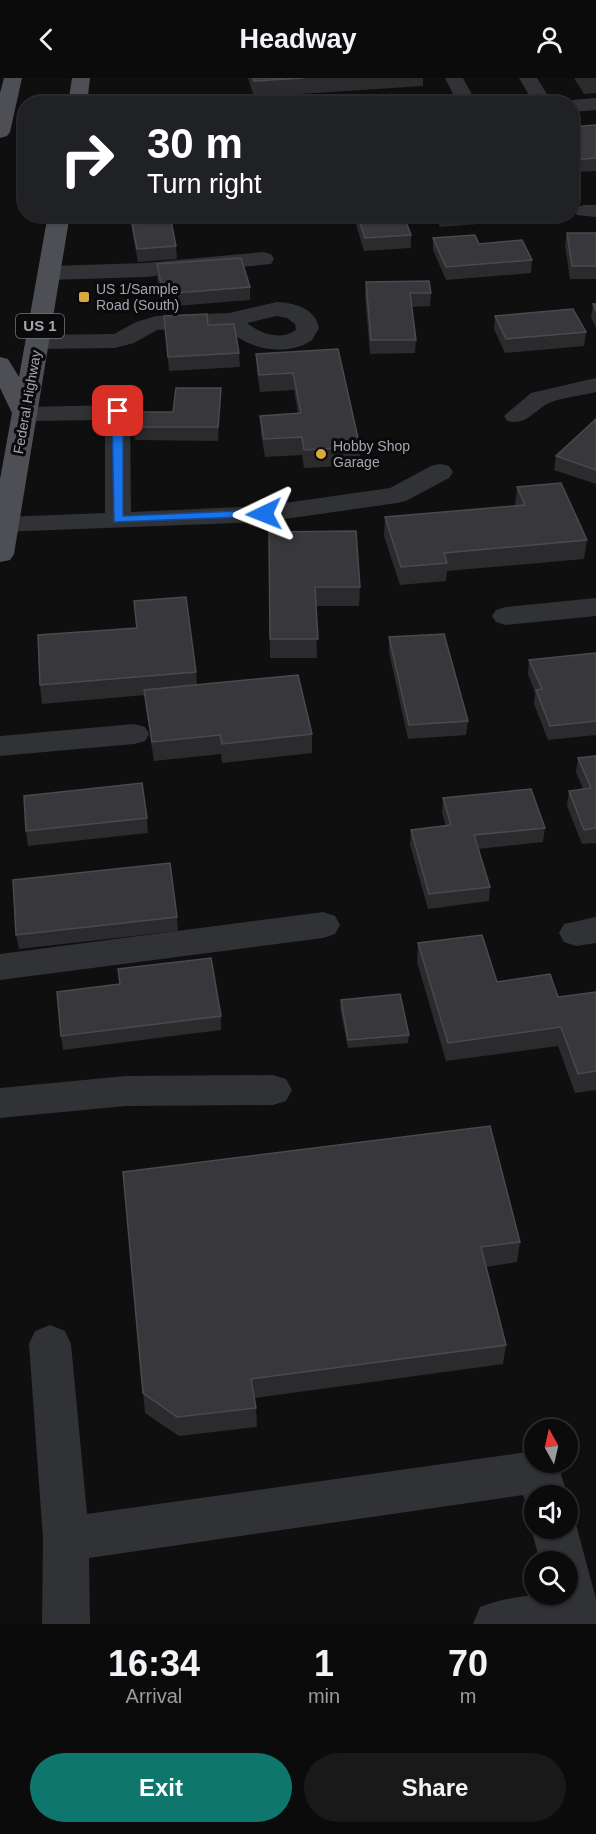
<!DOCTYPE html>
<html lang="en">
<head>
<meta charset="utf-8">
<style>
	:root { --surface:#0b0b0c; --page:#19191a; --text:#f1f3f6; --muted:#9a9b9d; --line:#2b2b2d; --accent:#0f766e }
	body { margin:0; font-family:Arial,sans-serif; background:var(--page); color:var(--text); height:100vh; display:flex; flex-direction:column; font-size:22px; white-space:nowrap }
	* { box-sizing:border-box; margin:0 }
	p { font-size:20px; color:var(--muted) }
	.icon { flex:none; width:33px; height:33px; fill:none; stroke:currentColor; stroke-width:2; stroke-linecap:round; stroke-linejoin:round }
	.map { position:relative; height:1546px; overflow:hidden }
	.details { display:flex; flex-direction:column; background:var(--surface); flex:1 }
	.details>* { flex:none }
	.guide { position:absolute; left:18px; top:18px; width:561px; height:126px; border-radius:24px; box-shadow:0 2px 4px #0004,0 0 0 2px var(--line); background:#202124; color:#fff; overflow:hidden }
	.needle { width:39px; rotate:352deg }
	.controls { position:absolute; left:524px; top:1341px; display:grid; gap:12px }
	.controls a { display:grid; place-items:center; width:54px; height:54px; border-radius:50%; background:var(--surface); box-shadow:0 2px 4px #0004,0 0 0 2px var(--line); font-size:30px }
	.pin { position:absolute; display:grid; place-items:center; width:51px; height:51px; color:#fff; margin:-26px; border-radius:12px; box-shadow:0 3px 9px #0006 }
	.me { position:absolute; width:66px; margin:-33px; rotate:268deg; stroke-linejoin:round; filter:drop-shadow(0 0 4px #0008) }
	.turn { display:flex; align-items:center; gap:21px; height:126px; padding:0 30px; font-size:27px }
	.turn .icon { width:78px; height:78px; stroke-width:2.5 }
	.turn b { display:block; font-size:42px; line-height:51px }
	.eta { display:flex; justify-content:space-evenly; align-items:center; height:102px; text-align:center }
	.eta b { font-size:36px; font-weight:800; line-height:42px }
	.cta { display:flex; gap:12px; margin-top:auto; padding:12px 30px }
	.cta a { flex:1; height:69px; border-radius:36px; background:var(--accent); color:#fff; font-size:24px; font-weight:800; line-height:69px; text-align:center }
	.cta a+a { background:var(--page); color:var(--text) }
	header { display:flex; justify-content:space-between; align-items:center; height:78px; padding:0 30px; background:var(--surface); font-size:27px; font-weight:800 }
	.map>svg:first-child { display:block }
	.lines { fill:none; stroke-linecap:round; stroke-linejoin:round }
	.minor { fill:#313235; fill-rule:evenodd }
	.major { fill:#4d4f54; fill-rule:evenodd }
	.wall { fill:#2b2b2e }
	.shaded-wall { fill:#1a1a1c }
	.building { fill:#38383c; stroke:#484a4e; stroke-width:1.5 }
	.route { fill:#1a73e8; stroke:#114b97; stroke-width:1.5 }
	.poi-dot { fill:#daa63e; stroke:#0a0a0b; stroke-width:2 }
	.labels { text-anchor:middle; stroke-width:6; stroke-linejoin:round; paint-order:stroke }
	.far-poi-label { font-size:14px; fill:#a2a6b0; stroke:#0a0a0b; text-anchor:start }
	.far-street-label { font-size:14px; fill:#a2a6b0; stroke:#0a0a0b }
	.shield { fill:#0a0a0b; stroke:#74777e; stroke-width:1.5 }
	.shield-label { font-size:15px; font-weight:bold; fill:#a2a6b0 }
</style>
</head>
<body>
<header><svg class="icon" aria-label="back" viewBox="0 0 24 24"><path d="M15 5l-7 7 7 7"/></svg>Headway<svg class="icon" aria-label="person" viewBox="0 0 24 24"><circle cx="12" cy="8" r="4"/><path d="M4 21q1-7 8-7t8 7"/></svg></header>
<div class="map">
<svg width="596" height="1546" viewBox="0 0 596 1546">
	<rect width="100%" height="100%" fill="#0f0f10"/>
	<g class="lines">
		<path class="minor" d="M445 0H463L477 26H458Z
			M519 0H537L553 26H534Z
			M596 20V32L572 34V26H564L572 22Z
			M584 127H596V139L577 137 573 133 577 129Z
			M263 174 271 176 274 181 271 186 145 199 49 202 41 200 38 195 41 190 49 188 145 185Z
			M277 224C295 225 315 230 319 250L312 262C287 280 245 271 226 249L157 252 134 265 115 270 37 271 29 269 25 264 29 259 37 257 114 256 136 244 156 238 229 235ZM277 238 287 240 295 246 296 252C280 263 261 256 247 245Z
			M596 300V314C581 318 563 319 549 325 533 333 527 348 507 343L504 338 531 315Z
			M118 327 127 329 130 334 131 434 264 428 390 410 431 388 440 386 449 388 453 394 449 400 406 423 397 425 264 444 0 454V440L5 439 105 435V342L25 343 16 341 13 336 16 331 25 329Z
			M596 520V538L506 547 496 544 492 538 496 532 506 529Z
			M134 646 145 649 149 656 145 663 134 666 0 678V658Z
			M323 834 335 838 340 847 335 856 323 860 0 902V876Z
			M596 839V865L576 868 564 864 559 855 564 846Z
			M273 997 286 1001 292 1012 286 1023 273 1027 126 1028 0 1040V1010L126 998Z
			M50 1247 65 1253 71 1266 87 1436 534 1373V1384H557L568 1418 567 1421V1418H534V1435L530 1433 523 1417 89 1480 90 1546H42L43 1461 29 1266 35 1253Z
			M567 1433 570 1434 577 1450 596 1521V1546H473L480 1529C509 1518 537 1516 567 1516V1484H540L531 1450 534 1443V1450H567Z"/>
		<path class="major" d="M4 0H22L10 54 7 58 0 60V15Z
			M72 0H90L87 26H68Z
			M48 136H70L14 476 10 482 0 484V401L12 335 0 310V279L8 281 19 299Z"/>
	</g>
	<path class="wall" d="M248 0H423V8L254 19Z
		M574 0H596V15L584 16Z
		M596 47V93L572 94V49Z
		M355 136H403L411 157V170L364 173 355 143Z
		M434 136H505L504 144 440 149Z
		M132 146 176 168 177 181 138 184 133 158Z
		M567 155H596V201H570L565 167Z
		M433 160 479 166 532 182 531 195 446 202 433 172Z
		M157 186 250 209V222L164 229 157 199Z
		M366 204 431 215 430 228 411 229 416 262 415 275 370 276 365 217Z
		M593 226H596V250L591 239Z
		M164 238 208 247 239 275 240 289 169 293Z
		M495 238 586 254 584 268 505 275 494 251Z
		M338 271 360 369V387L304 390 302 377 265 379 261 356 260 338 298 336 294 312 260 314 257 293 256 276Z
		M221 310V323L218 363 135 362 134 349 173 334Z
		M596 341V406L554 392 556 378Z
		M517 409 587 462 584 481 447 493 446 503 400 507 384 458 385 439 515 428Z
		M269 454 360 509 359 528H316L317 580H270Z
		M134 523 196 594 197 607 312 656V675L222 685 221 676 154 683 146 631 145 617 42 626 40 607 136 550Z
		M389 559 468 643 466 657 408 661 389 574Z
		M596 578V657L548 662 534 626 535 615 528 596 529 582Z
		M596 678V765L582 766 567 728 569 713 583 711 576 694 578 680Z
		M443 720 545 750 543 764 478 771 490 809 489 823 428 831 410 767 411 752 446 748 442 735Z
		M147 740 148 755 28 768 26 753Z
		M177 839 178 853 19 871 16 857Z
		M418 865 497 904 558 919 596 914V1012L575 1015 558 968 446 983 417 884Z
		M120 906 221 938V952L63 972 61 958Z
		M341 922 409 957 408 965 348 970 340 930Z
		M123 1094 520 1164 517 1184 486 1189 506 1267 503 1286 255 1320 256 1330 257 1349 179 1358 145 1335Z"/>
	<path class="shaded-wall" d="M221 310V323L218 363V349Z"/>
	<path class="building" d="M253 0H303L254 3Z
		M596 47V80L572 82V49Z
		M357 136H403L411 157 365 160Z
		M171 143 176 168 137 171 132 146Z
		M567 155H596V188H572Z
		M475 157 479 166 522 162 532 182 446 189 433 160Z
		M241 180 250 209 163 216 157 186Z
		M429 203 431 215H410L416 262H371L366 204Z
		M593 226H596V233Z
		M573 231 586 254 506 261 495 238Z
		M207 236 208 247 234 246 239 275 168 279 164 238Z
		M338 271 360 369 304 372 302 359 264 361 260 338 301 335 293 295 259 297 256 276Z
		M176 310H221L218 349H134L136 334H173Z
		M596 341V392L556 378Z
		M561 405 587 462 444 475 447 485 401 489 385 439 525 427 517 409Z
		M356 453 360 509H315L318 561H270L269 454Z
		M186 519 196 594 40 607 38 557 137 550 134 523Z
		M444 556 468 643 409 647 389 559Z
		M595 575 596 578V643L550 648 536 612 542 611 529 582Z
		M298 597 312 656 222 666 220 657 152 664 144 612Z
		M596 678V750L584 752 569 713 591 710 578 680Z
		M142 705 147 740 26 753 24 718Z
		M531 711 545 750 474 757 490 809 429 816 411 752 451 747 443 720Z
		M170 785 177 839 16 857 13 802Z
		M482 857 497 904 550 896 558 919 596 914V993L578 996 561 949 448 965 418 865Z
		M211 880 221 938 61 958 57 914 120 906 118 891Z
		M400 916 409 957 348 962 341 922Z
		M490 1048 520 1164 481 1169 506 1267 251 1301 256 1330 177 1339 143 1315 123 1094Z"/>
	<path class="route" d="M118 330 123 333V438L264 432 268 433V438L114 444 112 333Z"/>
	<g class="poi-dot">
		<rect x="78" y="213" width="12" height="12" rx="3"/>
		<circle cx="321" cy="376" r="6"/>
	</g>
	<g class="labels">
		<g class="far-poi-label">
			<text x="96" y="216">US 1/Sample<tspan x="96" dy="16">Road (South)</tspan></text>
			<text x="333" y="373">Hobby Shop<tspan x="333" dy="16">Garage</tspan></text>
		</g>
		<g class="far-street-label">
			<text transform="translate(27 324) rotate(-80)" y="5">Federal Highway</text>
		</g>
		<rect class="shield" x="16" y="236" width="48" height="24" rx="4.5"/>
		<g class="shield-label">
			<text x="40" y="253">US 1</text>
		</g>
	</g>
</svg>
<div class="controls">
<a><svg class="needle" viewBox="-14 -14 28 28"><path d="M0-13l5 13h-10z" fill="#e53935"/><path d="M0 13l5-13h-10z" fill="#9a9b9d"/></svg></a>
<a><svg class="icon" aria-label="sound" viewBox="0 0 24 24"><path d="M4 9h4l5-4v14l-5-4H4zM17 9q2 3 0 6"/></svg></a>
<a><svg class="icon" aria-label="search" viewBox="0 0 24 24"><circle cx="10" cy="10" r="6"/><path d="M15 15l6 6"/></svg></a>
</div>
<div class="pin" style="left:118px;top:333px;background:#d93025"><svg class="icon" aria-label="arrive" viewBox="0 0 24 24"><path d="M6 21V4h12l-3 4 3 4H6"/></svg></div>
<svg class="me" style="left:264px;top:436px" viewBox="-20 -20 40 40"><path d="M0-17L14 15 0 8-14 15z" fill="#1a73e8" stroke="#fff" stroke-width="4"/></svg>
<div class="guide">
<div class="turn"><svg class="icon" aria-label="right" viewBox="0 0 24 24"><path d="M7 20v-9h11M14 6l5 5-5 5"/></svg><div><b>30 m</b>Turn right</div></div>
</div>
</div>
<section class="details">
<div class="eta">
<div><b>16:34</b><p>Arrival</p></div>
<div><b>1</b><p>min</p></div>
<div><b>70</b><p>m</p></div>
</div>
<div class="cta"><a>Exit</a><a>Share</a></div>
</section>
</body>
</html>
